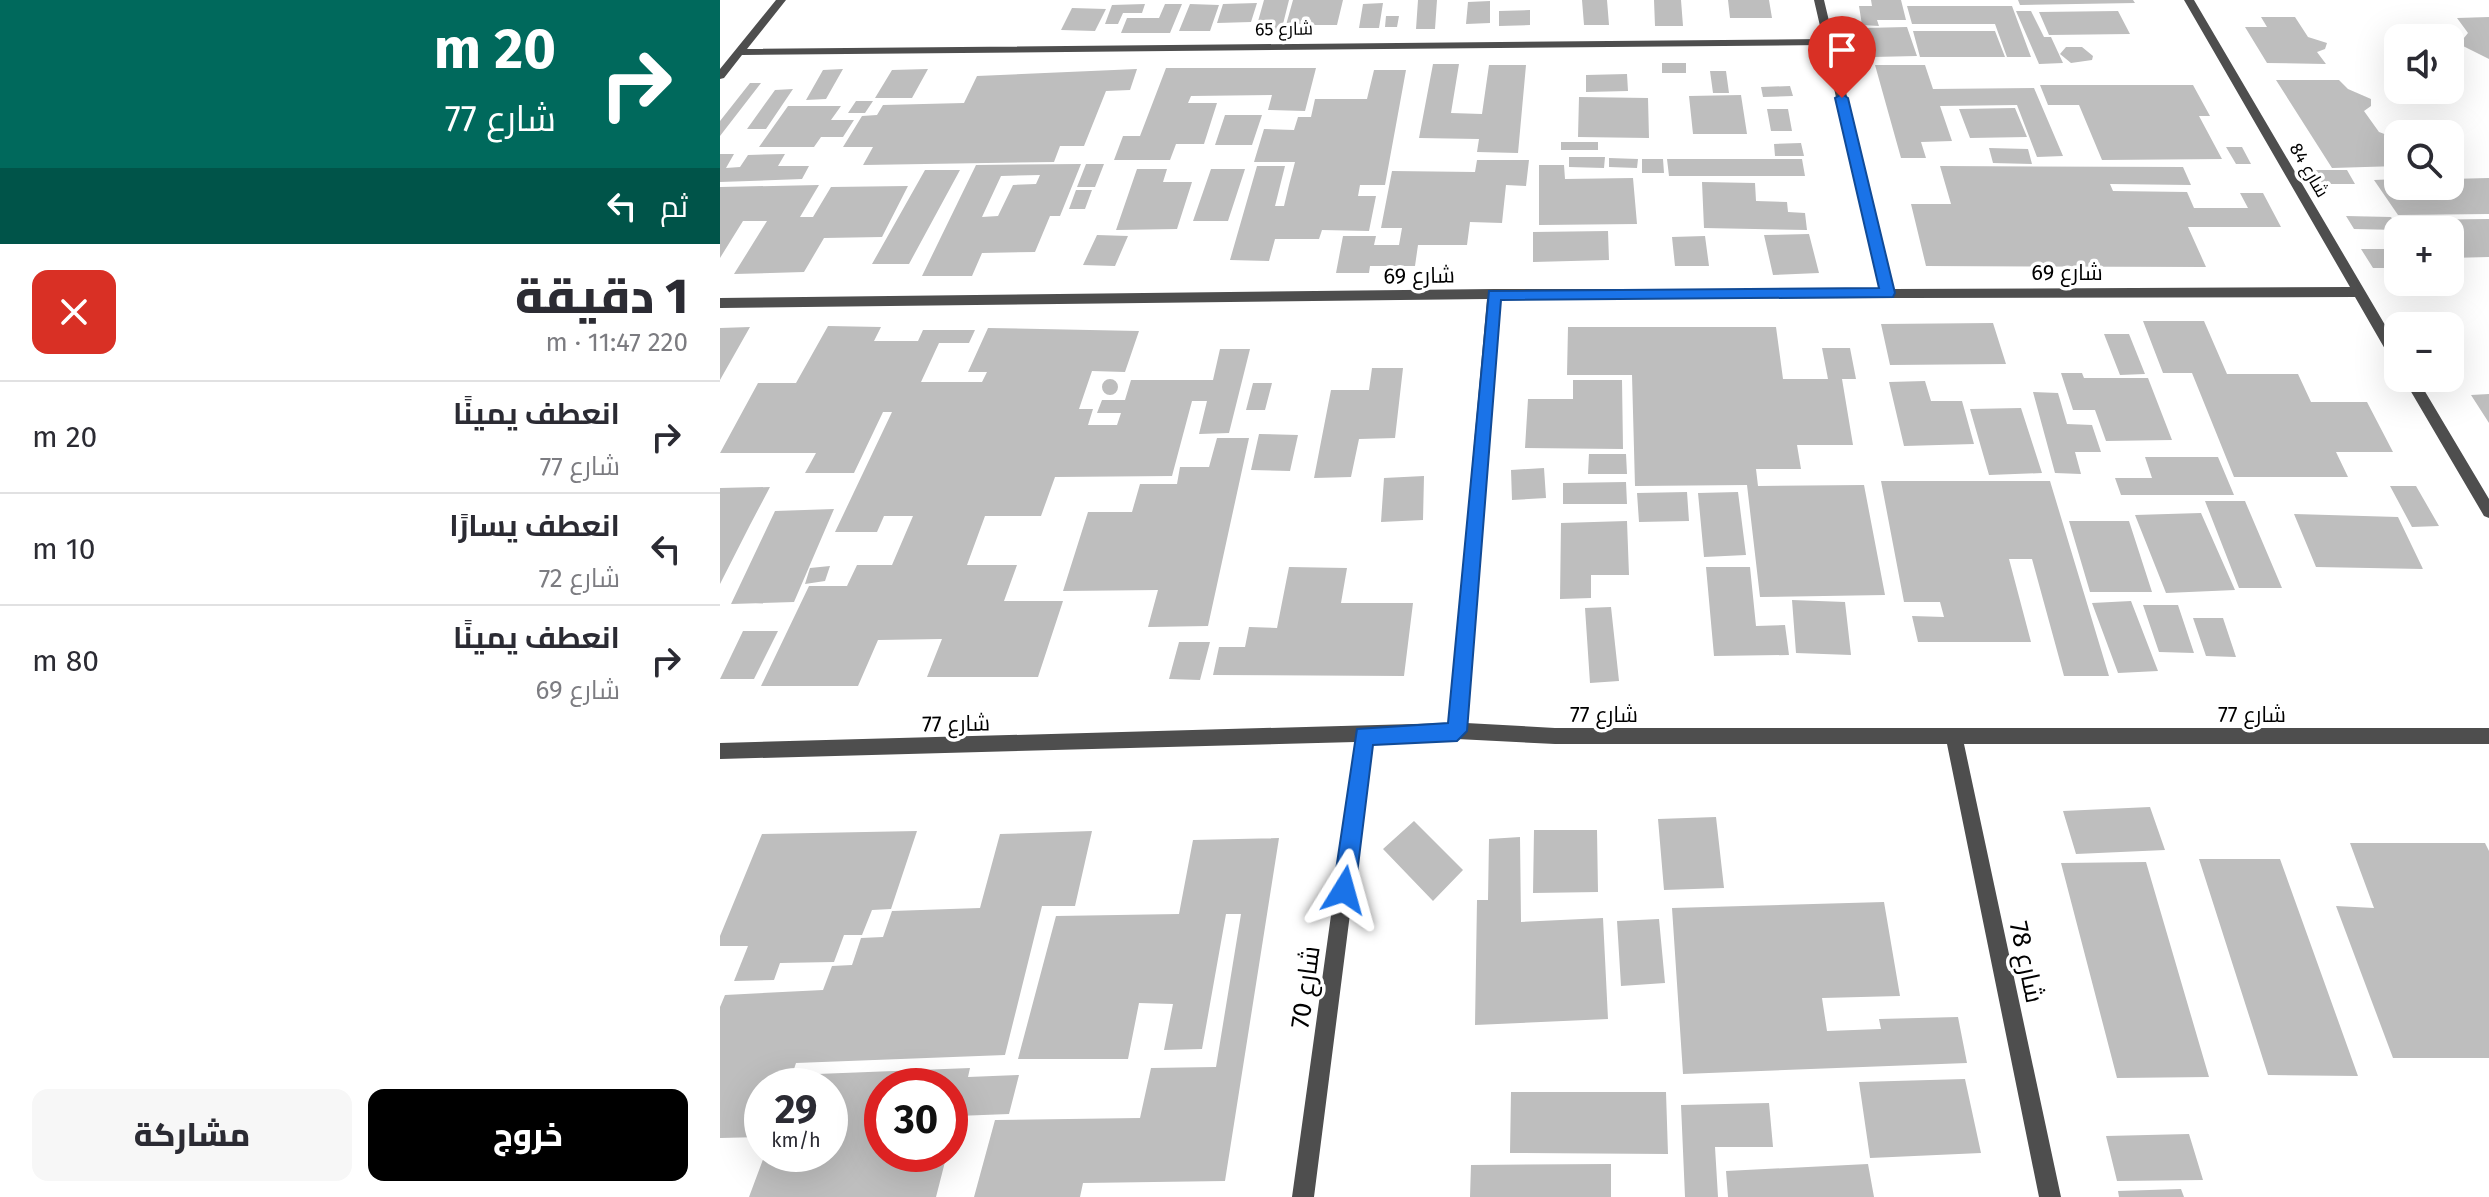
<!DOCTYPE html>
<html lang="ar">
<head>
<meta charset="utf-8">
<style>
	:root { --surface:#fff; --page:#f7f7f7; --text:#2b2b33; --muted:#7c7c81; --line:#e1e1e2; --accent:#000 }
	body { margin:0; font-family:"Fira Sans",Cairo,sans-serif; background:var(--page); color:var(--text); direction:rtl; height:100vh; display:flex; flex-direction:column; font-size:30px; white-space:nowrap }
	* { box-sizing:border-box; margin:0 }
	p { font-size:26px; color:var(--muted) }
	.icon { flex:none; width:44px; height:44px; fill:none; stroke:currentColor; stroke-width:2; stroke-linecap:round; stroke-linejoin:round }
	.map { position:relative; flex:1; overflow:hidden; direction:ltr }
	.panel { display:flex; flex-direction:column; background:var(--surface); width:720px }
	.panel>* { flex:none }
	.top-card { background:#00695c; color:#fff; overflow:hidden }
	.buttons { position:absolute; left:1664px; top:24px; display:grid; gap:16px }
	.buttons a { display:grid; place-items:center; width:80px; height:80px; border-radius:16px; background:var(--surface); box-shadow:0 8px 32px #0002; font-size:40px }
	.speed { position:absolute; left:24px; top:1068px; display:flex; gap:16px; font-size:40px; font-weight:700; text-align:center }
	.speed>* { display:grid; place-content:center; width:104px; height:104px; border-radius:50%; background:var(--surface); box-shadow:0 8px 32px #0002; line-height:1 }
	.speed small { font-size:20px; font-weight:400 }
	.speed .limit { border:12px solid #d22; background:#fff; color:#111 }
	.pin { position:absolute; display:grid; place-items:center; width:68px; height:68px; color:#fff; margin:-82px -34px; border-radius:50% 50% 50% 0; rotate:-45deg; box-shadow:0 0 8px #0007 }
	.pin .icon { rotate:45deg }
	.me { position:absolute; width:88px; margin:-44px; rotate:8deg; stroke-linejoin:round; filter:drop-shadow(0 0 6px #0008) }
	.turn { display:flex; align-items:center; gap:28px; height:168px; padding:0 32px; font-size:36px }
	.turn .icon { width:104px; height:104px; stroke-width:2.5 }
	.turn b { display:block; font-size:56px; line-height:68px }
	.then { display:flex; align-items:center; height:76px; padding:0 32px; background:#0003; gap:16px; font-size:30px }
	.round { display:grid; place-items:center; flex:none; width:84px; height:84px; border-radius:16px; background:var(--page) }
	.headline { display:flex; align-items:center; justify-content:space-between; height:136px; padding:0 32px }
	h1 { font-size:48px; font-weight:800; line-height:60px }
	.cta { display:flex; gap:16px; margin-top:auto; padding:16px 32px }
	.cta a { flex:1; height:92px; border-radius:16px; background:var(--accent); color:#fff; font-size:32px; font-weight:800; line-height:92px; text-align:center }
	.cta a+a { background:var(--page); color:var(--text) }
	ul { padding:0; list-style:none }
	li { display:flex; align-items:center; gap:24px; height:112px; padding:0 32px; border-top:2px solid var(--line) }
	li div { flex:1 }
	li b { display:block; font-size:30px }
	li em { font-style:normal }
	main { display:flex; flex:1; min-height:0 }
	.map>svg:first-child { display:block }
	.building { fill:#bebebe; fill-rule:evenodd }
	.lines { fill:none; stroke-linecap:round; stroke-linejoin:round }
	.street { fill:#4e4e4e; fill-rule:evenodd }
	.route { fill:#1a73e8; stroke:#114b97; stroke-width:2 }
	.labels { text-anchor:middle; stroke-width:7; stroke-linejoin:round; paint-order:stroke }
	.far-street-label { font-size:18px; fill:#000; stroke:#fff }
	.street-label { font-size:22px; fill:#000; stroke:#fff }
	.near-street-label { font-size:26px; fill:#000; stroke:#fff }
</style>
</head>
<body>
<main>
<div class="map">
<svg width="1769" height="1197" viewBox="0 0 1769 1197">
	<rect width="100%" height="100%" fill="#fff"/>
	<path class="building" d="M544 0H569L561 32H535Z
		M573 0H623L617 25H566Z
		M698 0H717L715 29H696Z
		M862 0H887L889 25H864Z
		M934 0H961L963 26H935Z
		M1008 0H1049L1052 18H1010Z
		M1151 0H1181L1186 20H1157L1159 26 1142 25 1139 6H1152Z
		M1298 0H1413L1415 3 1300 5Z
		M770 1V23L746 24 748 2Z
		M537 3 531 22 497 23 503 4Z
		M663 3 659 28H639L643 4Z
		M425 4 422 13H403L398 24H385L392 5Z
		M445 4H462L450 33H401L407 18H439Z
		M470 4 499 5 490 31H459Z
		M1187 6H1292L1311 57H1287L1275 24H1192Z
		M352 8 386 9 375 31 341 30Z
		M810 10V25L779 26V11Z
		M1296 11H1311L1324 37H1331L1343 63 1319 64Z
		M1398 11 1410 34 1329 35 1319 12Z
		M666 16H679L677 27H665Z
		M1541 17H1575L1588 37 1607 43 1605 49 1597 52 1606 64 1547 63 1525 27H1547Z
		M1769 17V59L1739 44 1748 33 1737 18Z
		M1187 27 1197 56 1153 57 1144 28Z
		M1193 31H1275L1285 57H1200Z
		M1346 47H1362L1373 56 1372 60 1351 63 1340 54Z
		M942 63H966V73H942Z
		M713 64H739L731 113 762 114 769 65H806L798 153 757 152 759 139 699 138Z
		M1155 65H1205L1213 89 1314 88 1343 156 1317 157 1297 105 1220 106 1232 141 1201 142 1206 158H1181Z
		M446 68H596L585 111 548 110 552 95 471 96 468 103H497L484 144H456L450 160H394L403 136H420Z
		M123 69 106 99 86 100 103 70Z
		M208 69 192 98H155L172 70Z
		M417 69 410 90 386 91 364 146H340L334 162 143 165 153 147H123L142 116 157 115 163 105 244 103 257 76Z
		M654 70H686L665 185H640L638 196H656L649 231 602 230 599 239H555L549 261 510 260 537 166H565L555 206H564L569 185 575 162H534L544 129 574 130 578 117H591L595 99H647Z
		M990 71H1006L1009 93H993Z
		M907 74 908 91 866 92V75Z
		M1556 80H1619L1628 89 1651 99V106L1644 111 1659 132 1678 139V166L1612 168Z
		M30 83H41L0 136V121Z
		M1320 85H1473L1490 116H1479L1502 159 1382 160 1359 105H1328Z
		M1070 86 1073 96 1043 97 1041 87Z
		M73 89 46 129H27L55 90Z
		M1021 95 1027 134H973L969 96Z
		M859 97 928 98 929 138 858 137Z
		M136 101H153L145 113H128Z
		M68 106H121L111 120H134L123 137H101L94 147H39Z
		M1295 108 1307 137 1250 138 1239 109Z
		M1047 109H1068L1072 131H1051Z
		M505 115H542L532 145H495Z
		M841 142H878V150H841Z
		M1081 143 1084 156H1055L1054 144Z
		M1506 147H1522L1531 164H1516Z
		M1269 148 1308 149 1312 164 1273 163Z
		M0 154H14L6 168 20 167 28 155 65 154 58 166H89L82 179 0 182Z
		M849 157H885L884 168 849 167Z
		M889 158 918 159 917 168 889 167Z
		M922 159H943L944 173H922Z
		M947 159H1082L1085 176H949Z
		M757 160H809L806 186 786 185 782 223 750 222 747 245H698L695 266H650L649 273H616L623 236H656L654 245H679L682 228H661L672 171 755 172Z
		M361 164 340 216H330L315 252 262 253 252 276H202L256 165ZM320 175 316 184 293 185 278 216 262 217 281 176Z
		M366 164H384L375 187H357Z
		M819 165H844L845 179 913 178 917 224 819 225Z
		M1220 166 1463 167 1471 185 1390 184 1393 191 1467 192 1474 208H1528L1520 193H1543L1561 227H1468L1486 267 1206 266 1191 204H1231Z
		M417 169H447L443 182H472L457 229 396 230Z
		M491 169H525L508 221H473Z
		M205 170H240L189 264H152Z
		M1593 170H1627L1635 184H1601Z
		M1769 178V214L1678 215 1654 180 1678 179V186H1730V179Z
		M982 182 1035 183 1036 201 1067 202 1068 212 1085 213 1087 230 984 228Z
		M99 185 80 217H93L111 187 188 186 162 237 104 238 84 272 14 274 47 221H23L0 258V187Z
		M356 190H372L365 209H349Z
		M1626 216 1671 217 1679 230 1634 229Z
		M1769 219V257L1730 258V230H1687L1681 220Z
		M888 231 889 260 813 262V232Z
		M1089 234 1099 273 1053 275 1044 235Z
		M377 235 408 236 395 266 363 265Z
		M985 236 989 266H955L952 237Z
		M1641 249H1678V268H1653Z
		M1423 321H1484L1507 374H1578L1591 402H1647L1673 452H1616L1628 477H1514L1472 373H1443Z
		M1273 323 1286 364 1170 365 1161 324Z
		M108 326 161 327 154 341H198L203 330H255L249 343H219L201 382H262L267 372H248L268 328 419 331 405 372 372 371 359 409H373L368 425H397L401 413H377L382 400H405L411 380H493L500 349H530L509 433 479 434 487 401H472L452 476 335 477 321 516H265L247 565H297L284 601H343L318 677H207L222 639 158 640 138 686H41L89 586H127L137 565H172L193 516H164L157 532H115L172 412H163L134 473H85L96 453H0L38 383H76Z
		M30 327 0 380V328Z
		M848 327H1056L1063 379H1108L1102 348H1130L1136 379H1122L1133 445H1077L1081 469H1036L1038 486 1144 485 1165 595 1040 597 1027 485 915 486 912 375H847Z
		M1384 334H1409L1425 374 1400 375Z
		M652 368H683L675 438 639 439 631 477 594 478 611 390H649Z
		M1341 373H1362L1364 378H1428L1452 440 1386 441 1375 410H1353Z
		M382 387a8 8 0 1 1 16 0a8 8 0 1 1-16 0Z
		M853 380H902L903 449 805 448 808 399H853Z
		M1205 381 1211 401H1242L1254 444 1184 446 1169 382Z
		M533 383H552L545 410H526Z
		M1313 392 1338 393 1347 424 1372 425 1381 452H1355L1361 474 1335 473Z
		M1769 394V423L1751 395Z
		M1301 408 1322 473 1269 475 1250 409Z
		M539 434 578 435 570 471 531 470Z
		M497 438H529L488 626 428 627 438 590 343 591 368 512H412L420 484H457L460 467H489Z
		M869 454H906L907 474H868Z
		M1425 457H1498L1514 495H1401L1395 478H1432Z
		M824 468 826 498 792 500 791 470Z
		M704 476 703 520 661 522 664 478Z
		M1161 481H1330L1389 676H1344L1312 559H1289L1311 642H1198L1192 616 1224 617 1220 602H1184Z
		M906 482 907 504H843V483Z
		M1670 486H1696L1719 526 1692 527Z
		M50 487 30 525 0 584V488Z
		M967 492 969 521 919 522 917 493Z
		M1018 492 1026 555 984 557 978 493Z
		M1485 501H1525L1562 588H1519Z
		M114 509 74 602 11 604 55 511Z
		M1481 513 1515 590 1446 593 1415 515Z
		M1574 514 1678 517 1703 569 1596 567Z
		M907 521 909 575H871V598L840 599 841 523Z
		M1349 521H1409L1432 592H1370Z
		M110 566 105 581 85 584 90 568Z
		M569 567 627 568 621 603H693L684 676 493 675 499 647H525L529 627 557 628Z
		M986 567H1030L1036 626 1065 625 1069 655 994 656Z
		M1072 600 1125 602 1131 655 1076 653Z
		M1411 601 1438 671 1398 673 1372 603Z
		M1423 605H1458L1474 653 1439 652Z
		M891 607 899 681 870 683 865 608Z
		M1473 618H1503L1516 657 1486 656Z
		M23 631H58L34 679H0Z
		M459 642H490L480 680 449 679Z
		M1430 807 1445 850 1356 854 1343 811Z
		M996 817 1004 888 944 890 938 819Z
		M694 821 743 870 713 901 663 849Z
		M814 830H877L878 892 813 893Z
		M197 831 171 909 152 910 142 935H124L114 962 60 963 54 980 14 981 28 946H0V936L42 834Z
		M372 831 355 906H322L285 1055 76 1063 72 1075 250 1068 248 1077 299 1075 289 1114 237 1116 231 1140 230 1086H162V1154H227L216 1197H29L45 1154H110V1086H42V1137L0 1138V1007L5 995 103 990 112 966 132 965 141 938 163 937 172 911 260 908 280 834Z
		M800 837 801 922 883 918 888 1019 755 1025 757 900H768L769 839Z
		M559 838 505 1181 363 1183 360 1197H254L275 1120 420 1118 431 1068 496 1067 521 914H506L482 1049 444 1050 453 1004 419 1003 408 1059H298L336 916 459 914 473 840Z
		M1630 843H1765L1769 851V1058H1673L1616 906 1654 908Z
		M1479 859H1560L1638 1076 1548 1075Z
		M1426 862 1489 1077 1397 1078 1341 863Z
		M1164 902 1180 996 1102 998 1107 1031 1161 1029 1159 1019 1238 1017 1247 1063 963 1074 952 908Z
		M939 919 945 983 901 986 897 921Z
		M1245 1079 1261 1153 1150 1158 1139 1082Z
		M791 1092H946L948 1154 790 1153Z
		M1049 1103 1053 1147H995L998 1197H965L961 1105Z
		M1469 1134 1483 1180 1397 1181 1386 1136Z
		M891 1164V1197H750L751 1165Z
		M1148 1164 1154 1197H1008L1006 1171Z
		M1461 1189 1464 1197H1399L1398 1191Z"/>
	<g class="lines">
		<path class="street" d="M56 0H66L27 49 1103 39 1094 0H1104L1173 289 1630 287 1464 0H1474L1678 347V364L1673 363 1635 297 780 299 746 723 835 728H1769V744H1244L1341 1197H1319L1227 744H835L737 739 652 741 594 1197H572L635 742 0 759V743L729 723 767 299 0 308V298L774 289H1160L1104 45 22 55 4 78 0 79V69Z
			M1683 378H1697L1769 499V518L1764 516Z"/>
	</g>
	<path class="route" d="M1122 94 1128 98 1175 293 1173 297 781 300 747 731 737 741 653 745 635 890 631 897 624 900 616 897 613 890 637 729 728 723 769 291 1159 288 1115 98Z"/>
	<g class="labels">
		<g class="far-street-label">
			<text transform="translate(564 29) rotate(-1)" y="6">شارع 65</text>
			<text transform="translate(1589 170) rotate(60)" y="6">شارع 84</text>
		</g>
		<g class="street-label">
			<text x="1347" y="280">شارع 69</text>
			<text transform="translate(699 275) rotate(-1)" y="8">شارع 69</text>
			<text x="884" y="722">شارع 77</text>
			<text x="1532" y="722">شارع 77</text>
			<text transform="translate(236 723) rotate(-1)" y="8">شارع 77</text>
		</g>
		<g class="near-street-label">
			<text transform="translate(1307 962) rotate(78)" y="9">شارع 78</text>
			<text transform="translate(585 987) rotate(-82)" y="9">شارع 70</text>
		</g>
	</g>
</svg>
<div class="buttons">
<a><svg class="icon" aria-label="sound" viewBox="0 0 24 24"><path d="M4 9h4l5-4v14l-5-4H4zM17 9q2 3 0 6"/></svg></a>
<a><svg class="icon" aria-label="search" viewBox="0 0 24 24"><circle cx="10" cy="10" r="6"/><path d="M15 15l6 6"/></svg></a>
<a>+</a>
<a>−</a>
</div>
<div class="speed"><div>29<small>km/h</small></div><div class="limit">30</div></div>
<div class="pin" style="left:1122px;top:98px;background:#d93025"><svg class="icon" aria-label="arrive" viewBox="0 0 24 24"><path d="M6 21V4h12l-3 4 3 4H6"/></svg></div>
<svg class="me" style="left:624px;top:890px" viewBox="-20 -20 40 40"><path d="M0-17L14 15 0 8-14 15z" fill="#1a73e8" stroke="#fff" stroke-width="4"/></svg>
</div>
<section class="panel">
<div class="top-card">
<div class="turn"><svg class="icon" aria-label="right" viewBox="0 0 24 24"><path d="M7 20v-9h11M14 6l5 5-5 5"/></svg><div><b>20 m</b>شارع 77</div></div>
<div class="then">ثم<svg class="icon" aria-label="left" viewBox="0 0 24 24"><path d="M17 20v-9H6M10 6l-5 5 5 5"/></svg></div>
</div>
<div class="headline"><div><h1>1 دقيقة</h1><p>220 m · 11:47</p></div><a class="round" style="background:#d93025;color:#fff"><svg class="icon" aria-label="close" viewBox="0 0 24 24"><path d="M6 6l12 12M18 6L6 18"/></svg></a></div>
<ul>
<li><svg class="icon" aria-label="right" viewBox="0 0 24 24"><path d="M7 20v-9h11M14 6l5 5-5 5"/></svg><div><b>انعطف يمينًا</b><p>شارع 77</p></div><em>20 m</em></li>
<li><svg class="icon" aria-label="left" viewBox="0 0 24 24"><path d="M17 20v-9H6M10 6l-5 5 5 5"/></svg><div><b>انعطف يسارًا</b><p>شارع 72</p></div><em>10 m</em></li>
<li><svg class="icon" aria-label="right" viewBox="0 0 24 24"><path d="M7 20v-9h11M14 6l5 5-5 5"/></svg><div><b>انعطف يمينًا</b><p>شارع 69</p></div><em>80 m</em></li>
</ul>
<div class="cta"><a>خروج</a><a>مشاركة</a></div>
</section>
</main>
</body>
</html>
